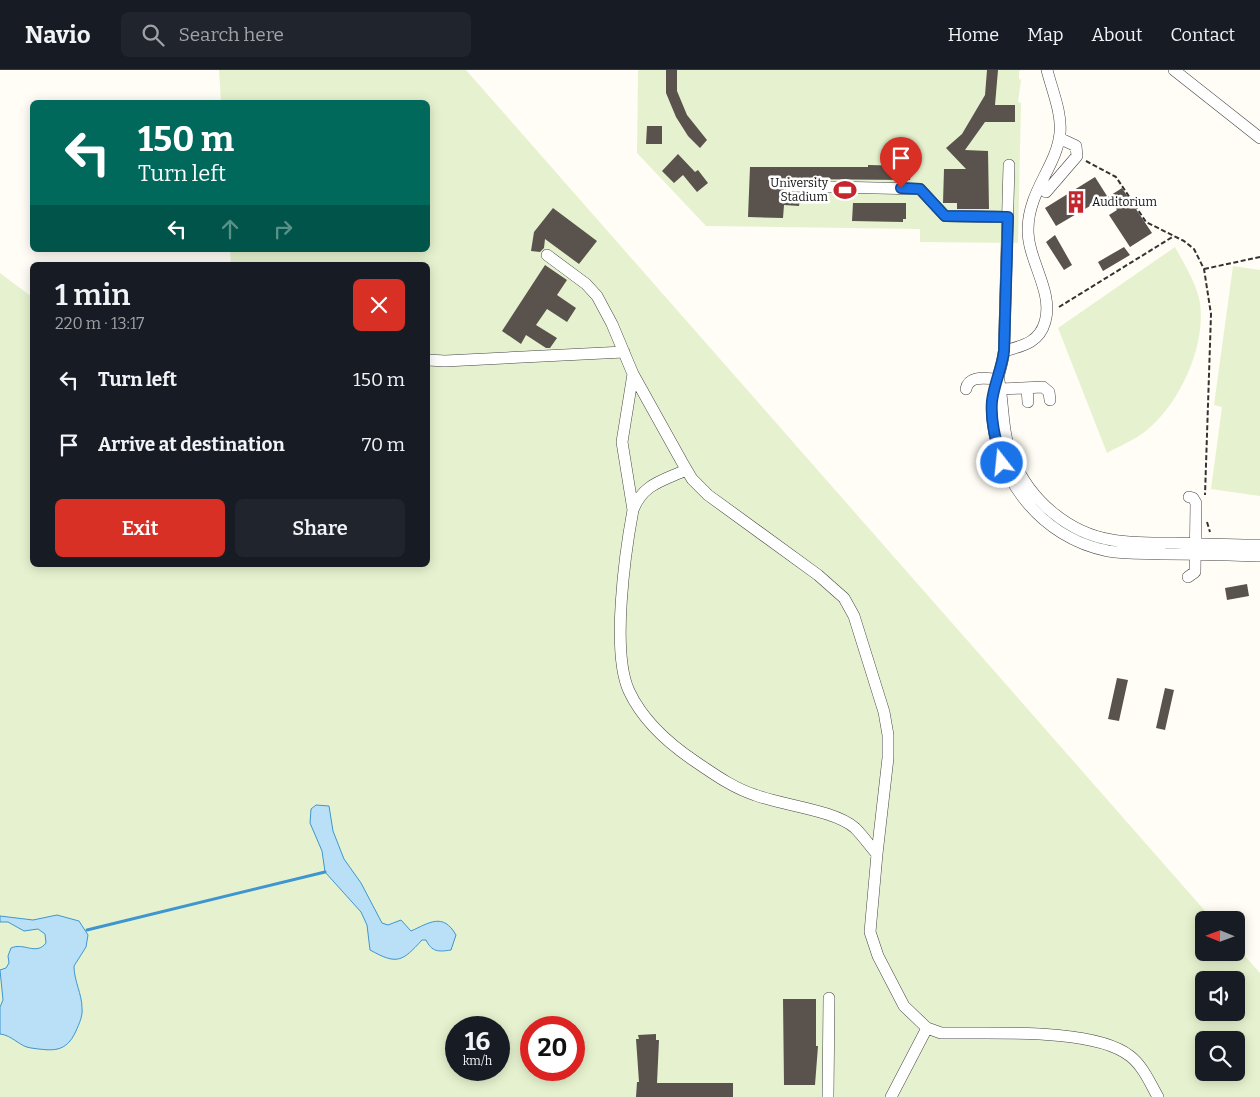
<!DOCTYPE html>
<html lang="en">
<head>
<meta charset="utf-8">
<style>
	:root { --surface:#171b24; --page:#20242c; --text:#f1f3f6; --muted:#9ea1a6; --line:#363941; --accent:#d93025 }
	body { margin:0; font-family:Bitter,serif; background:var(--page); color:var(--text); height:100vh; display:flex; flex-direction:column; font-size:19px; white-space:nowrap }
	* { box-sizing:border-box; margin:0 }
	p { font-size:16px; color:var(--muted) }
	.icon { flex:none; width:28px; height:28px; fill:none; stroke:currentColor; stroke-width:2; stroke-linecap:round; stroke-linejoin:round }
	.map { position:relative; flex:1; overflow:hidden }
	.drawer { position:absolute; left:30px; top:192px; width:400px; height:305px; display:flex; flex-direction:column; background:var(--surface); border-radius:8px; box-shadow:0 2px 12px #0003 }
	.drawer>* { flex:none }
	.top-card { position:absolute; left:30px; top:30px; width:400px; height:152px; border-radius:8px; box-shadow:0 2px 12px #0003; background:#00695c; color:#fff; overflow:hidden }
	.needle { width:32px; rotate:271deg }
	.buttons { position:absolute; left:1195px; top:841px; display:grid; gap:10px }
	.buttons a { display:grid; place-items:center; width:50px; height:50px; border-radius:8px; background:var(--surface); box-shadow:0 2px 12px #0003; font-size:25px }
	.speed { position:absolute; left:445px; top:946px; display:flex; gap:10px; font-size:25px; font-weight:700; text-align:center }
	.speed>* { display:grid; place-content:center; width:65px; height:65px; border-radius:50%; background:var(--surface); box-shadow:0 2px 12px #0003; line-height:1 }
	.speed small { font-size:12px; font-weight:400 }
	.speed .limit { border:8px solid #d22; background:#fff; color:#111 }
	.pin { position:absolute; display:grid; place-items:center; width:42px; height:42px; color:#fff; margin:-51px -21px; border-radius:50% 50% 50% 0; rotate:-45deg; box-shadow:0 0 5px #0007 }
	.pin .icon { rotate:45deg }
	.me { position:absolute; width:55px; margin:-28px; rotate:344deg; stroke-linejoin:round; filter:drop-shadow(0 0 4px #0008) }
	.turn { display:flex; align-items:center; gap:18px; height:105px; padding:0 25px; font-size:22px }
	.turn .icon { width:65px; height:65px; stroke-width:2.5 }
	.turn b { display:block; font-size:35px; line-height:42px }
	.lanes { display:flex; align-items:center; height:48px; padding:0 25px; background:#0003; justify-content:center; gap:25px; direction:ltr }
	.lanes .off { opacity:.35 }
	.round { display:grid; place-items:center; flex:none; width:52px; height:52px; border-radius:8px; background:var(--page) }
	.headline { display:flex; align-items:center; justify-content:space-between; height:85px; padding:0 25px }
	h1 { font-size:30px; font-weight:600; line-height:38px }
	.primary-button { display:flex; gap:10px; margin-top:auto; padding:10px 25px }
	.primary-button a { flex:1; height:58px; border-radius:8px; background:var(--accent); color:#fff; font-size:20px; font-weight:600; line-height:58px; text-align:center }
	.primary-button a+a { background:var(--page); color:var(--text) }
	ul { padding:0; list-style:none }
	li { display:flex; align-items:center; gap:15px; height:65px; padding:0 25px }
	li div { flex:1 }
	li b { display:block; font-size:19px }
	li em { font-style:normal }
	header { display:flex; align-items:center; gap:30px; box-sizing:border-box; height:70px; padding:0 25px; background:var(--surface); border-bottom:1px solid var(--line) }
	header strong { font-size:24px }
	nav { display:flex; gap:28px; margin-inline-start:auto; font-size:18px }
	.search { width:350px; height:45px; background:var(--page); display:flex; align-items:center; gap:12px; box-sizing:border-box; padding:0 18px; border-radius:8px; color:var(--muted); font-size:19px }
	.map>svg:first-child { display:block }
	.pitch { fill:#e6f2cf; fill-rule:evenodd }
	.water { fill:#b9e0f7; stroke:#3f96cf }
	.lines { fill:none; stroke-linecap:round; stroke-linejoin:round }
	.stream { stroke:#3f96cf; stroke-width:3 }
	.building { fill:#5a524d }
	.minor-casing { stroke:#444; stroke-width:12 }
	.path { stroke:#333; stroke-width:2; stroke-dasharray:5 2.5; stroke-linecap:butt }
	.minor { stroke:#fff; stroke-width:11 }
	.route-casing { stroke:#114b97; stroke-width:12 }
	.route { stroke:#1a73e8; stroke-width:9 }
	.labels { text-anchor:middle; stroke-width:5; stroke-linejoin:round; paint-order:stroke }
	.poi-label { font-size:12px; fill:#111; stroke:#fff; text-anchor:end }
</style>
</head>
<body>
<header>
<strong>Navio</strong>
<div class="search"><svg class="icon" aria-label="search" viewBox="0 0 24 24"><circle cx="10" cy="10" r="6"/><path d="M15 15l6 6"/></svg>Search here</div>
<nav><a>Home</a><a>Map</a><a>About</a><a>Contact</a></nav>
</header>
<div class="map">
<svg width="1260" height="1027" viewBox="0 0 1260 1027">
	<rect width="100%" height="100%" fill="#fffdf5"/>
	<path class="pitch" d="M219 0H466L1213 850H1204V882H1236V876L1260 903V1027H0V203L32 227V495H428V195H231L230 180H428V32H221ZM1204 910H1236V942H1204ZM456 958H499V1000H456ZM531 958H574V1000H531ZM1204 970H1236V1002H1204Z
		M638 0H1021L1019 1V9L1021 10 1018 32 1021 33 1018 173 920 172V159L706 156 637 83Z
		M1175 177C1184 194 1197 214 1200 233 1206 276 1180 333 1147 360 1136 369 1120 376 1107 383L1058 258Z
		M1233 196 1260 200V426L1211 419 1222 337 1214 335Z"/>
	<path class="water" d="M316 735 329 736 333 761 344 789 361 813 382 853 388 855 401 850 411 861C429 853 443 842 456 865L451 880C438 882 432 882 426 870H422C402 892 397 895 370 880L367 855 361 842 325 802 322 781 310 753 311 739Z
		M57 845 79 851 88 865 86 877 74 896C74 911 82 924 82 938 83 946 79 954 76 961 66 983 53 981 31 978 20 977 12 965 0 964V937L3 930 0 900 6 898 9 893 8 886 11 878C24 872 36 886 46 873L45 864 38 859 24 861 8 852H0V846L33 850Z"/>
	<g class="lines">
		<path class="stream" d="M87 860 325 802"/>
	</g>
	<path class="building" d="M666 0H677V21L687 45 707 70 700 78 688 66 676 47 666 23Z
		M987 0H998L995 35H1015V52H985L965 80 988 81 989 139H957V133H943L944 99H966L946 78 962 64 985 25Z
		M647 56H662V74H646Z
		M678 84 695 102 698 100 708 113 697 122 683 105 674 113 662 101Z
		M868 95 911 96 910 110 784 109V126H800L799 136 784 135 783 148 748 147 750 97H868Z
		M1095 107 1107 126 1056 156 1045 138Z
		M1122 118 1152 163 1130 177 1109 145 1117 140 1108 127Z
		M853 133H906V149H903V152L852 151Z
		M553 138 597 171 579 194 545 169 544 178 540 182 531 181 534 162Z
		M1055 165 1072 195 1064 200 1046 172Z
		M1124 177 1130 185 1103 201 1098 192Z
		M545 195 567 210 557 225 576 238 567 252 547 239 536 255 557 268 550 278H546L526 265 521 274 502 261Z
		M1247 514 1249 526 1227 530 1225 518Z
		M1117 608 1128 610 1119 651 1108 649Z
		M1165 618 1174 620 1165 660 1156 658Z
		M783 929H816V976H818L815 1015H784Z
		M656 964V970H659L657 1013H733V1027H636L637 1012H639L636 969H639L638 965Z"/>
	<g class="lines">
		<defs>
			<path id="minor" d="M1174 0 1260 68
				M1009 95 1004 281C1002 301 992 320 992 340 994 407 1041 468 1108 481 1127 484 1146 483 1165 484 1197 484 1228 485 1260 486
				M790 116 920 119 945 146 1008 147
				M1046 122 1077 86 1076 76 1059 68
				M547 185 586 214 597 226 612 254 633 304 682 392 692 409 708 425 818 505 844 528 854 546 884 642 888 665V688L877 784 870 862 878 886 904 936 927 958 941 963C988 964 1094 957 1130 986 1143 996 1150 1013 1158 1027
				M1004 281C1022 276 1039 273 1045 252 1054 222 1028 191 1028 160 1028 121 1057 96 1060 63 1062 43 1052 20 1047 0
				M428 290 445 291 624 282
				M633 304 622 372 633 440
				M999 311C1004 337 1002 365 1013 389 1030 430 1068 463 1112 470 1133 474 1155 473 1176 473 1204 474 1232 475 1260 475
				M1027 318 1028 332
				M966 319C969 304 987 309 999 309
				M1000 319 1043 317 1049 322 1050 330
				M686 400C662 411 643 414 633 440 625 483 611 582 629 621 643 651 669 674 696 692 714 704 733 718 755 725 781 735 835 740 855 758 863 766 870 776 877 784
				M1188 507 1195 502 1196 433 1193 428 1189 427
				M828 1027 829 928
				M891 1027 927 958"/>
		</defs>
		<use href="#minor" class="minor-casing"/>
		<path class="path" d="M1086 91 1116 107 1146 152 1184 171 1194 179 1204 199 1211 244 1205 425
			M1204 199 1260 187
			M1059 237 1174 166
			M1207 452 1210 462"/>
		<use href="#minor" class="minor"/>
	</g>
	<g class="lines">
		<defs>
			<path id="route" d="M901 118 920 119 945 146 1008 147 1004 281C1002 298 994 314 992 331 990 352 997 374 1002 393"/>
		</defs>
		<use href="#route" class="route-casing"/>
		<use href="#route" class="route"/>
	</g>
	<defs>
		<symbol id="stadium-bare" viewBox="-9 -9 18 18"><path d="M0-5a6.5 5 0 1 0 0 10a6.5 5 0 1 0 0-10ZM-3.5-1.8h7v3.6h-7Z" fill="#c4262e" stroke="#fff" stroke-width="2.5" paint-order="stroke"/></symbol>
		<symbol id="building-bare" viewBox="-9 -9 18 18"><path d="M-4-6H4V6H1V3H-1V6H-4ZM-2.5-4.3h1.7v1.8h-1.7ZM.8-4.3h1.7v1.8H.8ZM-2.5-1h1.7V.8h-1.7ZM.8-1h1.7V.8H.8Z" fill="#c4262e" stroke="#fff" stroke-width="2.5" paint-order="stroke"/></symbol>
	</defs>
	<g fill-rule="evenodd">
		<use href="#stadium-bare" x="829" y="104" width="32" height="32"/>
		<use href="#building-bare" x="1060" y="116" width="32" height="32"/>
	</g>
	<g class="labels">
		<g class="poi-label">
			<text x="828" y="117">University<tspan x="828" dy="14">Stadium</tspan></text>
			<text x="1092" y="136" text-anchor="start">Auditorium</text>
		</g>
	</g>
</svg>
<div class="buttons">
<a><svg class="needle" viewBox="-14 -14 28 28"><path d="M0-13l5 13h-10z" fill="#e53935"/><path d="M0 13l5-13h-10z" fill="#9ea1a6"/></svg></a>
<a><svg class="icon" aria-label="sound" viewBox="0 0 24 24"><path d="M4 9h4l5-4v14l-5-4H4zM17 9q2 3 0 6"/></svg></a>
<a><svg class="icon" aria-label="search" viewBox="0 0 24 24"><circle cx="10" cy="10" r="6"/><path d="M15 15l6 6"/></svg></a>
</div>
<div class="speed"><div>16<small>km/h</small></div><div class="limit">20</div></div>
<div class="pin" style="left:901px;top:118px;background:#d93025"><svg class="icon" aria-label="arrive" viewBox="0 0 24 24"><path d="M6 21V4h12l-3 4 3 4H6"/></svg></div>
<svg class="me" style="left:1002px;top:393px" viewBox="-20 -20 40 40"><circle r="17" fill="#1a73e8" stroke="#fff" stroke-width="3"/><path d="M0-11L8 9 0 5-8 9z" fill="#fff"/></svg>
<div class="top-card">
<div class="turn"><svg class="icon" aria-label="left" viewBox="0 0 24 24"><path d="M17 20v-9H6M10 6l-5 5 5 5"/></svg><div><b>150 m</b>Turn left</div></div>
<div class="lanes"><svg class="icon" aria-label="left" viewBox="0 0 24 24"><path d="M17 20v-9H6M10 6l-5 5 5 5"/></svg><svg class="icon off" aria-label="ahead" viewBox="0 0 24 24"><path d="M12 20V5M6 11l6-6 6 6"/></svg><svg class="icon off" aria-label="right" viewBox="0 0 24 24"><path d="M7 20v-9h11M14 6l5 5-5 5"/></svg></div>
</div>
<section class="drawer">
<div class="headline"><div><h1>1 min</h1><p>220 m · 13:17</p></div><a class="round" style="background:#d93025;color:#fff"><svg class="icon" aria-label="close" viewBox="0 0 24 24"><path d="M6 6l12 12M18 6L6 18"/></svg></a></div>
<ul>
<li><svg class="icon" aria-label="left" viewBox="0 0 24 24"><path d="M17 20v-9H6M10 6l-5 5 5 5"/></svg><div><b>Turn left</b></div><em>150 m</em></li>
<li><svg class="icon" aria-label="arrive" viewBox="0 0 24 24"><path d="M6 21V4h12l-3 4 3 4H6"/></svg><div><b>Arrive at destination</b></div><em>70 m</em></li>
</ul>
<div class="primary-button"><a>Exit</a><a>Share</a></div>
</section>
</div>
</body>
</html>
